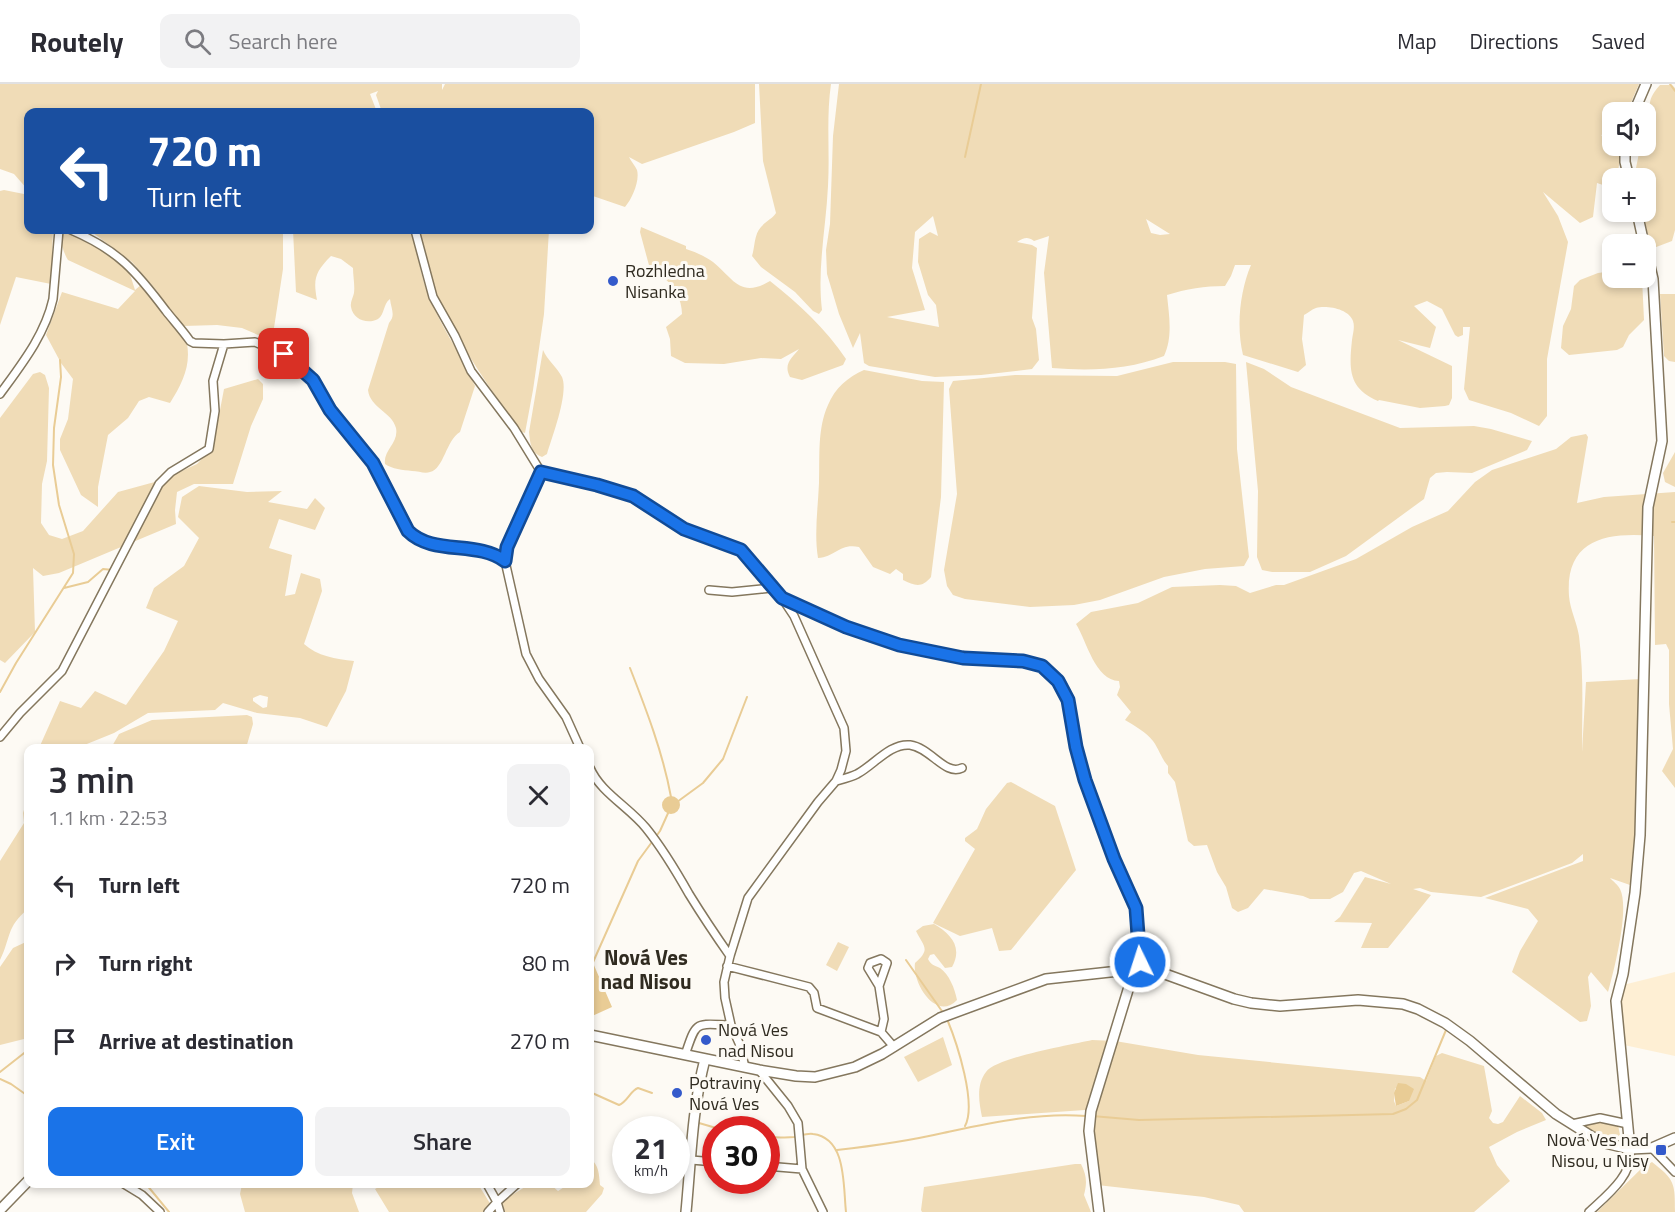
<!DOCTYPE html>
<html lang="en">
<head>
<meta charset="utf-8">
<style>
	:root { --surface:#fff; --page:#f2f2f3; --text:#2b2b33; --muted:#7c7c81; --line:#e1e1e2; --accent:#1a73e8 }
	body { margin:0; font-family:"Titillium Web",sans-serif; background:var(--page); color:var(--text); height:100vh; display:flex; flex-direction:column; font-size:22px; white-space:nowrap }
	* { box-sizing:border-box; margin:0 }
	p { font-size:20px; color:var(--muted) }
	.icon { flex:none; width:33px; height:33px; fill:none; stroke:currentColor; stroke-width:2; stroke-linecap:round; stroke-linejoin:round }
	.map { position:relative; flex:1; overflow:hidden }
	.panel { position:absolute; left:24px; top:660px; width:570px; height:444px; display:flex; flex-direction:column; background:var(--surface); border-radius:12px; box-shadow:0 3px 9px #0003 }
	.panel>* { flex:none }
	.top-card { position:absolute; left:24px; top:24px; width:570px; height:126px; border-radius:12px; box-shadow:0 3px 9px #0003; background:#1a4fa0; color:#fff; overflow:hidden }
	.buttons { position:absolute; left:1602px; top:18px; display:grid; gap:12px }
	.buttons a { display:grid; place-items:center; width:54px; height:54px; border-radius:12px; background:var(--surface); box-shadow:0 3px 9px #0003; font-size:30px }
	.speed { position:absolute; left:612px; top:1032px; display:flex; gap:12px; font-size:30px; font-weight:700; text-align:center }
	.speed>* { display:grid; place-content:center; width:78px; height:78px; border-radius:50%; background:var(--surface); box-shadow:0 3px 9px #0003; line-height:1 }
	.speed small { font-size:15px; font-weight:400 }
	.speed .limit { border:9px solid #d22; background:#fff; color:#111 }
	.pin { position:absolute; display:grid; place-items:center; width:51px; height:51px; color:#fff; margin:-26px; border-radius:12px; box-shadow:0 3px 9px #0006 }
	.me { position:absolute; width:66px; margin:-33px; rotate:356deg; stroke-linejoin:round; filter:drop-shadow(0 0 4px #0008) }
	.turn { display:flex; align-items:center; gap:21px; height:126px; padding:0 24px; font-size:27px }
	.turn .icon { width:78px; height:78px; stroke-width:2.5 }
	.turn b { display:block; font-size:42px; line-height:51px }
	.round { display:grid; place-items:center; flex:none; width:63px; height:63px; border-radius:12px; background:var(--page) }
	.summary { display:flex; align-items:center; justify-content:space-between; height:102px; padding:0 24px }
	h1 { font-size:36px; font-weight:600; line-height:45px }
	.primary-button { display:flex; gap:12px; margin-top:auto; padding:12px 24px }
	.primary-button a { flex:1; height:69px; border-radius:12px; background:var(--accent); color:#fff; font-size:24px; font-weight:600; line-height:69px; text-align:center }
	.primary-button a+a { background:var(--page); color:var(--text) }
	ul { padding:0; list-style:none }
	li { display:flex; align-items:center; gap:18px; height:78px; padding:0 24px }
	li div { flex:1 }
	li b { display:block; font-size:22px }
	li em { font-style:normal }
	header { display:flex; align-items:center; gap:36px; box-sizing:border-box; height:84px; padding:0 30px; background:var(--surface); border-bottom:2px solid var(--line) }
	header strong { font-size:28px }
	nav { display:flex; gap:33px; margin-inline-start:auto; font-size:21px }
	.search { width:420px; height:54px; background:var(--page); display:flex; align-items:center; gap:15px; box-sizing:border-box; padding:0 21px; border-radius:12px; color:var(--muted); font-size:22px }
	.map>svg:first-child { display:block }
	.built { fill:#feefd4 }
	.green { fill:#f0dcb7; fill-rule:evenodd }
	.water { fill:#e9cc95 }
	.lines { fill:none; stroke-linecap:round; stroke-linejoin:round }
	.stream { stroke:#e9cc95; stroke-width:2 }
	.minor-casing { stroke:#84775e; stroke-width:10 }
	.tertiary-casing { stroke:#84775e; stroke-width:12 }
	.minor { stroke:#fff; stroke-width:7 }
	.tertiary { stroke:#fff; stroke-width:9 }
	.route-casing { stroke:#114b97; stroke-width:15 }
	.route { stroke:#1a73e8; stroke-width:10 }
	.poi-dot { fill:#345acb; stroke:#fdfaf4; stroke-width:2 }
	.labels { text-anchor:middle; stroke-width:6; stroke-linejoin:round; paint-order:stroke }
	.poi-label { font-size:18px; fill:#302b20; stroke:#fdfaf4; text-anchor:start }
	.quarter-label { font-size:21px; font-weight:bold; fill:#302b20; stroke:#fdfaf4 }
</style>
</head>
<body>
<header>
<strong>Routely</strong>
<div class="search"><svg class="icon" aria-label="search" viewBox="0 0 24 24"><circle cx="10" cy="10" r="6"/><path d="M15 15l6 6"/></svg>Search here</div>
<nav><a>Map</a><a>Directions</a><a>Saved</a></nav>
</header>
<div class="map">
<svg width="1675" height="1128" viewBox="0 0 1675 1128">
	<rect width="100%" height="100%" fill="#fdfaf4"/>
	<path class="built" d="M1675 888V972L1624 961 1621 931 1623 901Z"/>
	<path class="green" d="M0 0H442V6L445 0H755V39L734 48 642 80 629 73C631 77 635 82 637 86 640 97 632 115 625 123L590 111V28H382L376 11 378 7 370 10 377 28H28V106L14 90 0 85Z
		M759 0H831C826 35 830 67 828 102 826 144 817 184 822 226L819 230 813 227 795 208 761 183 752 172C755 163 754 150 761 143 766 137 772 135 776 129L763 77Z
		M839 0H1639L1627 28H1612V49L1601 51 1621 68 1617 94H1612V104L1597 99 1593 133 1580 139 1543 108 1558 132 1568 158 1547 275V332L1539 342 1511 329 1469 316 1464 305 1470 243H1463V251L1458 253 1455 251 1442 225 1427 217 1414 222 1436 243 1430 264 1398 256 1452 282V314L1449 321 1445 322 1420 324 1379 316 1378 317C1348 304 1349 285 1352 256 1353 249 1355 243 1353 237 1349 225 1327 221 1316 224 1312 225 1308 229 1304 231L1302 255 1306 281 1298 288 1243 271C1236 242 1240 207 1251 181H1235L1231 192 1225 202C1205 202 1186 205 1167 211 1169 231 1173 253 1164 272 1128 286 1090 287 1052 284L1044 189 1049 152 1034 157C1027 152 1024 154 1017 158L1032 161 1037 164 1032 234 1036 245 1039 276 1032 285 981 291 935 293 869 282 864 279 860 249 853 264 839 230 827 190 826 166 830 140 833 52ZM933 132 938 152 930 148 919 155 918 178 928 211 936 221 939 243 887 233 925 226 912 184 915 148ZM1146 135 1170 150 1160 151 1151 149Z
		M1660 1H1672L1675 4V146L1672 157 1651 165 1643 128H1646V94H1636L1635 89 1640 64 1641 62H1646C1646 54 1650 49 1651 43 1652 22 1644 19 1660 1Z
		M4 106 24 110 28 115V146H53L51 200 16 193 0 241V107Z
		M641 143 686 162V165C695 168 705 172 713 178 733 194 740 215 770 197 798 219 826 245 846 275L843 281 802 296 790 293C783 280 792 274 799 265L781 275 761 274 724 280 685 279 671 272 670 255 666 243 682 230C682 216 674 200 662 193 656 190 654 191 650 185L640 148Z
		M62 146H70L115 172 128 184 135 206 142 200 187 260C191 282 182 300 170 319L149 313 139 317 128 334 108 351 98 403V423L81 411 60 366V355L68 335 73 295 61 279 46 251 62 208 118 225 135 207 68 176C63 168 59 155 62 146Z
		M89 146H283V185L272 257 242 244 217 241 184 242 174 234 157 207 132 178Z
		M293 146H413C418 166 419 185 426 205 438 239 461 269 475 302L460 348C446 356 444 385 430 388 425 390 418 387 412 387 403 386 392 385 385 380 383 366 399 359 396 344 392 328 370 324 368 306L389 239C396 231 391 225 390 215 383 220 385 230 378 235 367 241 353 235 351 223 350 218 353 214 354 209 355 201 353 192 353 184L341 175 331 172C315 188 313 195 317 216L296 208Z
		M419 146H549L544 230 533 306 525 349 522 348C488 303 456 256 433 203 426 186 424 164 419 146Z
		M1612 187V194H1642L1644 236 1629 251 1623 263 1617 266 1569 271 1561 264 1563 242 1571 225 1574 202 1580 196 1598 189Z
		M1660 210H1675V278L1669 277 1664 272Z
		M543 266C547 276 557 283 562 293 569 309 552 353 547 370L542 373C531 369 530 359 529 348Z
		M1173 278H1225L1236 280 1237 365 1249 473 1244 482 1205 485 1164 493 1100 516 1074 521 1030 523 965 515 953 511 947 502 944 486 957 410 949 305 953 297 1015 291 1117 292Z
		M1246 278 1264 285 1291 303 1400 344 1474 342 1491 345 1532 357 1527 366 1472 389 1447 388 1436 389 1430 394 1424 415 1346 472 1310 488H1272L1262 486 1257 473 1258 407Z
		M864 286 922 297 944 298 941 413 931 493C922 504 915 502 903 496V490L896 485 890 490 873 483 859 463C839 459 836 473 818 474 814 449 818 424 819 399 820 374 817 345 828 321 835 304 848 293 864 286Z
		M40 288 45 291 49 304 47 377 42 400 41 439 49 451 62 455 83 447 118 408 162 396 197 380 213 363 224 305 258 295 263 300V315L251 342 233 400H194L177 408 175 426 176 440 59 489 43 492 33 484 35 548 5 579 0 576V334L33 290Z
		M1586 350 1588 353 1577 419 1604 413 1675 408V704L1662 687 1673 665 1669 620V566L1666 560 1655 561 1654 452C1608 448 1565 454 1569 512 1570 525 1577 539 1579 552 1584 590 1582 630 1582 668L1586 598 1641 595 1639 746 1630 801 1610 794C1613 797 1618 801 1620 805 1630 825 1614 886 1608 908L1591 888 1588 893 1591 922 1587 937 1580 938 1512 888 1520 867 1538 837 1528 825 1485 814 1583 777V770L1572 779 1481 813 1431 808 1420 804 1413 805 1431 811 1388 864H1361L1372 839 1334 838 1340 833 1365 793 1391 800 1361 787 1354 789 1343 808 1330 815H1310L1303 812 1264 805 1248 824 1238 828 1232 824 1226 803 1217 788 1207 761 1194 762 1188 757 1175 698 1168 689V682C1161 674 1159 665 1153 657 1146 648 1135 642 1125 636L1131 628 1117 611 1120 603 1119 597C1095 596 1087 558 1076 540L1091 528 1138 519 1172 503 1220 501 1236 502 1250 509 1276 501H1284L1356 475 1412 443 1448 427 1475 398 1492 386 1556 365 1571 353Z
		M1675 368V403L1665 398 1663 389Z
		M199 402 247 408 282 407 268 418 307 425 315 414 325 424 315 446 279 435 269 464 292 471 285 512 295 510 301 489 320 495 322 507 304 560C317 572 336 575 354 577L346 607 327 643 300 634 257 629 223 619 215 626 148 629 114 649 77 664H39L60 617 81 624 95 607 126 621 164 567 178 537 146 524 154 504 184 482 199 454 178 433 182 413ZM260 611 268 613 267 623 263 624 253 617V614Z
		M247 631 252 633 253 640 246 664H111L119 650 152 636Z
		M1011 698 1055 722 1076 786 1011 866 999 867 992 844 960 852 933 839 975 765 965 757V754L977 745 986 725 1007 699Z
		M28 713V825C6 843 11 854 0 876V777L24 739 23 729Z
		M934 840C951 850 963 863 952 883L945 884 934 870 930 871 928 875C931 881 934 881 940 884 949 890 955 905 957 916 936 938 912 899 915 879 931 865 924 863 916 847L923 842Z
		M28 857V954L0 961V883L13 864Z
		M838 858 849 863 837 887 826 881Z
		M943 953 952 981 918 998 904 973Z
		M1092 956 1115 957 1198 971 1420 993 1426 997 1436 972 1442 969 1484 982 1492 1027 1489 1034 1493 1039 1498 1040 1503 1038 1520 1012 1542 1029 1546 1036 1517 1048 1489 1063 1497 1081 1510 1097 1474 1128H1244L1239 1121 1204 1113 1097 1101 1094 1063 1095 1037 1085 1026 982 1033C979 1018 976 1001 986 988 997 973 1071 961 1092 956ZM1395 1004 1409 1017 1396 1022 1394 1017Z
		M1595 1038H1608L1618 1041 1620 1051 1612 1056C1600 1054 1592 1049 1583 1041Z
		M590 1074C599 1081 599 1090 600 1101L604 1104 602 1110 586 1128H505L502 1117 530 1100H550L558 1107 569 1100H590Z
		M1652 1078C1675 1096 1675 1099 1675 1128H1597L1643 1083Z
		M1075 1080H1081C1087 1092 1087 1099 1084 1111L1091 1128H922L921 1126 924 1103Z
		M242 1100H353L352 1109 359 1128H245L240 1110Z
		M384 1100H478L491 1121 493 1128H389L375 1105Z"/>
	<path class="water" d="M662 721a9 9 0 1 1 18 0a9 9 0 1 1-18 0Z
		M590 872 612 923 590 933Z
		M1398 999 1406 1000 1414 1005 1409 1017 1396 1022 1394 1009Z"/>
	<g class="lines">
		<path class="stream" d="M1670 0 1675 7
			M965 73 981 0
			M1672 438H1675
			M64 504 88 498 103 485 113 486
			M630 584C646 625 663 669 671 713
			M0 608 16 579 73 489 74 470 59 421 53 381 54 344 61 293 60 276
			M677 718 703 699 723 675 747 613
			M906 876 944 930
			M590 885 638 777 660 747 669 727
			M947 935C957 959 977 1020 965 1042
			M0 988 28 966
			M0 995 11 1000 28 1012
			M590 1008 619 1021C628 1017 630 1007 638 1004L652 1009
			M1092 1032 1139 1036 1393 1030 1406 1025 1417 1016 1446 946
			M699 1039 723 1046
			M766 1053C776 1053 785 1054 794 1053 800 1052 807 1049 813 1050 847 1054 843 1102 846 1128
			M837 1066C873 1062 908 1057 943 1049 990 1039 1038 1028 1086 1032
			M146 1100 169 1128"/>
		<defs>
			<path id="minor" d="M71 146C118 166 136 187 166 227 174 237 183 247 190 257L194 259 224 260 255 258 284 271 308 291 313 296 330 326 373 379 408 447C433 472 477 456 505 477
				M415 146 433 213 455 252 471 287 514 344 541 388 598 401 633 412 684 445 741 466 782 514 794 532 844 644 846 667 841 686 836 697 818 718 748 814 730 872 724 898 725 914 731 941 739 959 745 983
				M0 310C21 281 45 251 53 215L59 146
				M541 388C527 417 510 446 505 477L526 570 539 595 566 633 580 664
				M709 506 732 508 771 504
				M783 515C840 545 901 566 964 574 989 578 1019 571 1041 582 1055 588 1067 607 1069 621 1073 641 1075 661 1080 680 1088 710 1101 741 1112 770 1119 788 1132 806 1136 824 1139 838 1141 874 1136 887
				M0 653 20 629 62 587 159 400 171 388 209 365 215 327 213 297 224 260
				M590 684C600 708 629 723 646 744 663 765 676 787 689 810 702 831 716 852 730 872
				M836 697C843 695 851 693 857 690 874 681 890 659 910 661 931 664 945 692 962 684
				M727 882 809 903 814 909 817 924 881 948 894 963
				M879 902 868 884 870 879 881 875 887 879 879 902 884 935 881 948
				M685 971C697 936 694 940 731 941
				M759 986 788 1022 798 1039 802 1085 823 1128
				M1572 1040 1600 1034 1628 1040
				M1652 1064 1675 1088
				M691 1076 716 1078
				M766 1082 802 1085
				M124 1100 142 1111 160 1128
				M487 1100 497 1118 488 1128
				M500 1128 497 1118 517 1100
				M1589 1128C1606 1112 1634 1091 1630 1065"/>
			<path id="tertiary" d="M1634 28 1646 0
				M1625 62V78L1629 94
				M1637 128 1644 160
				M590 951 759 986 796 992 815 993 855 983 882 970 940 934 1046 895 1119 887H1136L1165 890 1234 915 1251 919 1280 922 1358 916 1403 920 1418 925 1445 939 1470 957 1556 1030 1591 1052 1605 1059 1630 1065 1652 1064 1675 1054
				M1630 1065 1616 917 1623 890 1635 809 1640 751 1648 423 1662 357 1653 195 1646 165
				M0 1126 28 1097
				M686 1128C691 1076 692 1025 705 975
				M1099 1128 1089 1047 1091 1027 1128 906 1136 887"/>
		</defs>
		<use href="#minor" class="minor-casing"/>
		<use href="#tertiary" class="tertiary-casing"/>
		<use href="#minor" class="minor"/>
		<use href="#tertiary" class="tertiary"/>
	</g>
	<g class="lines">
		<defs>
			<path id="route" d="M284 270 313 296 330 326 373 379 408 447C433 472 477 456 505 477L507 463 541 388 597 401 633 412 684 445 741 466 782 514 846 543 899 561 963 574 1023 577 1042 582 1058 597 1068 616 1076 663 1085 696 1114 775 1136 824 1140 878"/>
		</defs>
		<use href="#route" class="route-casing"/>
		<use href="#route" class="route"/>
	</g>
	<g class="poi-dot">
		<circle cx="613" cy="197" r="6"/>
		<circle cx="706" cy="956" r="6"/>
		<circle cx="677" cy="1009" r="6"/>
		<rect x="1655" y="1060" width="12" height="12" rx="3"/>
	</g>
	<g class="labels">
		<g class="poi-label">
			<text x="625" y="193">Rozhledna<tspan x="625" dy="21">Nisanka</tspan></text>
			<text x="718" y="952">Nová Ves<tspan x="718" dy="21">nad Nisou</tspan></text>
			<text x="689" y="1005">Potraviny<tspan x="689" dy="21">Nová Ves</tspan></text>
			<text x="1649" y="1062" text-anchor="end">Nová Ves nad<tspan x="1649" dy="21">Nisou, u Nisy</tspan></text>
		</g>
		<g class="quarter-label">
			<text x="646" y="881">Nová Ves<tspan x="646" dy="24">nad Nisou</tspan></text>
		</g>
	</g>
</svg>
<div class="buttons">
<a><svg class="icon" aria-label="sound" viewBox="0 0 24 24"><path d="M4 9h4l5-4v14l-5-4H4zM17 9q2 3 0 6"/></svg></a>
<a>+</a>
<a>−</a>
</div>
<div class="speed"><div>21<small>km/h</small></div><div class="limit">30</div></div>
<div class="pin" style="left:284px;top:270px;background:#d93025"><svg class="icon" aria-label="arrive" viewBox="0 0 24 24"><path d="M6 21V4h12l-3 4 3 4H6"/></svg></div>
<svg class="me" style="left:1140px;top:878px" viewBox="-20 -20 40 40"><circle r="17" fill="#1a73e8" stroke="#fff" stroke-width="3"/><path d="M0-11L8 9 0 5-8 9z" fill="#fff"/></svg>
<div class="top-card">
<div class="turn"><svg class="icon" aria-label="left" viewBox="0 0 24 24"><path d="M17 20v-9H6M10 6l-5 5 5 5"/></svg><div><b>720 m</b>Turn left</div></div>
</div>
<section class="panel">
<div class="summary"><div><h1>3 min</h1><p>1.1 km · 22:53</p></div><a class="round"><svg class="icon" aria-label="close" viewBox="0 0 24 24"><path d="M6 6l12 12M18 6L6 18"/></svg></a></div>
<ul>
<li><svg class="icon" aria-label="left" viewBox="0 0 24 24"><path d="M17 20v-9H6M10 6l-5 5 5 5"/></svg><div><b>Turn left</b></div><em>720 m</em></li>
<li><svg class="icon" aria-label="right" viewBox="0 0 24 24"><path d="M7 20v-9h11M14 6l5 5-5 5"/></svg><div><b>Turn right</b></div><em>80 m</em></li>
<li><svg class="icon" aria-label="arrive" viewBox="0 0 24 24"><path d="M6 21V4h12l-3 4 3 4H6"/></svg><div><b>Arrive at destination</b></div><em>270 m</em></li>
</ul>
<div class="primary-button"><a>Exit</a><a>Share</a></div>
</section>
</div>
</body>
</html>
